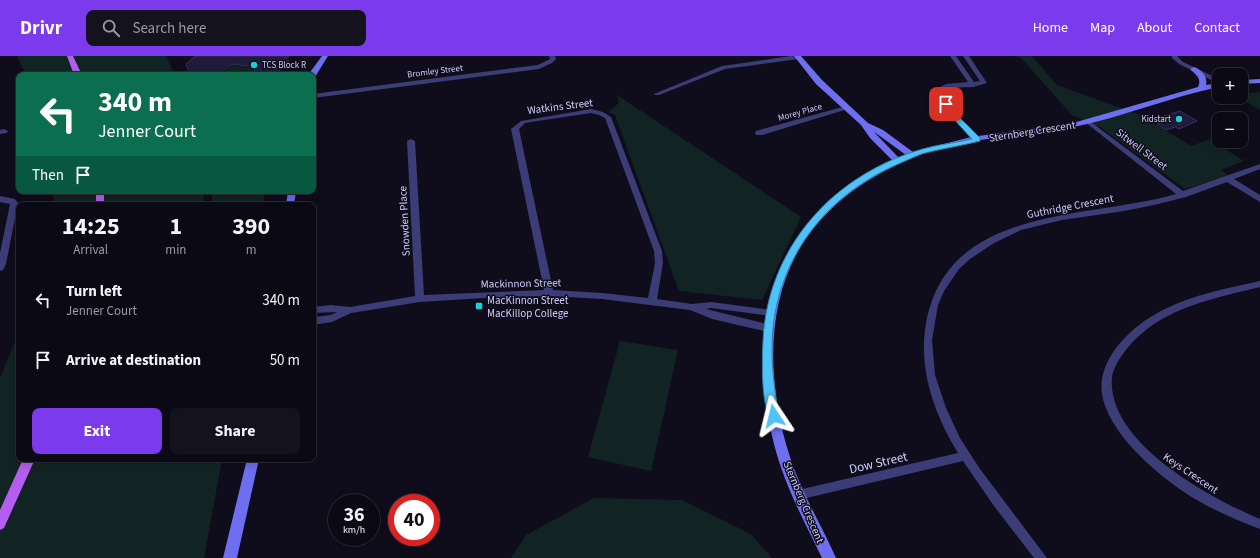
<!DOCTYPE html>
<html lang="en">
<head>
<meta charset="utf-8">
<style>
	:root { --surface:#0b0a14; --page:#14131d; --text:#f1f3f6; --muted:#9a9aa0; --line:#2b2b34; --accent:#7c3aed }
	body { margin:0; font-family:"Source Sans 3",sans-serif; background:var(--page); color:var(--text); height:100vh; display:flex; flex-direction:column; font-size:15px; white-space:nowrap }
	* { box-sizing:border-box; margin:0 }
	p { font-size:13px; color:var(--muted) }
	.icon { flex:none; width:22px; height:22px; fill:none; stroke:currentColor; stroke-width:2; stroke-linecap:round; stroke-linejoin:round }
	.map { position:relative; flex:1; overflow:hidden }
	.side { position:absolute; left:16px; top:146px; width:300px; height:260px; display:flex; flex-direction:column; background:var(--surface); border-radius:8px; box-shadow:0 2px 10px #0003,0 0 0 1px var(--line) }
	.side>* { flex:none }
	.banner { position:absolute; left:16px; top:16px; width:300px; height:122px; border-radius:8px; box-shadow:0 2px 10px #0003,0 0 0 1px var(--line); background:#0b6e4f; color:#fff; overflow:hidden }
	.tools { position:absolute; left:1212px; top:12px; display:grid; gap:8px }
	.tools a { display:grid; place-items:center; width:36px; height:36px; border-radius:8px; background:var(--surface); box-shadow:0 2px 10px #0003,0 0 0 1px var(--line); font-size:20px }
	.speed { position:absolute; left:328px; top:438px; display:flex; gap:8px; font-size:20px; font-weight:700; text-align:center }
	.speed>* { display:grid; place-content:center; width:52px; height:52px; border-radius:50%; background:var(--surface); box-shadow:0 2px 10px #0003,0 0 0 1px var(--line); line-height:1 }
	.speed small { font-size:10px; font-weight:400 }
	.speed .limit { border:6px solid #d22; background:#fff; color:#111 }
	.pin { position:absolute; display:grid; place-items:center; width:34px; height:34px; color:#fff; margin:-17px; border-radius:8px; box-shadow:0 2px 6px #0006 }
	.me { position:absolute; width:44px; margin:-22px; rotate:350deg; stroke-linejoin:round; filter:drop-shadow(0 0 3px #0008) }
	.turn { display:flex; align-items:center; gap:14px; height:84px; padding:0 16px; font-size:18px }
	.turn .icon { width:52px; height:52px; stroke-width:2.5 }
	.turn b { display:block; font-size:28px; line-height:34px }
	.then { display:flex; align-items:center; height:38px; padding:0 16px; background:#0003; gap:8px; font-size:15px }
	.eta { display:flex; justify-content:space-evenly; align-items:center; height:68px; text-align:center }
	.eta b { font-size:24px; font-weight:700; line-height:28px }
	.primary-button { display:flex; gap:8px; margin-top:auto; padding:8px 16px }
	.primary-button a { flex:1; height:46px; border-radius:8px; background:var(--accent); color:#fff; font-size:16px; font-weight:700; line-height:46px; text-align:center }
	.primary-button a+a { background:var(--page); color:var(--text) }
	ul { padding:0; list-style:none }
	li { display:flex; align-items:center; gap:12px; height:60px; padding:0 16px }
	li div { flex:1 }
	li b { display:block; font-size:15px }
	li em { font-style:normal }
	header { display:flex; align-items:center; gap:24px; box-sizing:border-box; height:56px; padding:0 20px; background:var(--accent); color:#fff }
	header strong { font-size:19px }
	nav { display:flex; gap:22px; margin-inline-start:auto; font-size:14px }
	.search { width:280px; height:36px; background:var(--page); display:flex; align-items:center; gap:10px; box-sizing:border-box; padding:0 14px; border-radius:8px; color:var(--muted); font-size:15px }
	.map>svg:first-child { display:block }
	.green { fill:#112423 }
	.building { fill:#201b3a; stroke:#382f64 }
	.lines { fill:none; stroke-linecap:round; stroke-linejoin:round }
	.street { fill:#3c3c76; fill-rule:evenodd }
	.secondary { fill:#6d6ef0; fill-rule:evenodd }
	.primary { fill:#b35eef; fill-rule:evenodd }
	.route { fill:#4fc3f7; stroke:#337fa1 }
	.poi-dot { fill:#16d0dc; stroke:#0f0d1b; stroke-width:1.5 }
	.labels { text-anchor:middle; stroke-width:3; stroke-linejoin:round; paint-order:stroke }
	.far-poi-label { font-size:9px; fill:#d0ccfa; stroke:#0f0d1b; text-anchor:start }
	.far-street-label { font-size:9px; fill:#d0ccfa; stroke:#0f0d1b }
	.street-label { font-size:11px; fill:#d0ccfa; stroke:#0f0d1b }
	.poi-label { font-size:11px; fill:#d0ccfa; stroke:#0f0d1b; text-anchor:start }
	.near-street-label { font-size:13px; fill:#d0ccfa; stroke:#0f0d1b }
</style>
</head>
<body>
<header>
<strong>Drivr</strong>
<div class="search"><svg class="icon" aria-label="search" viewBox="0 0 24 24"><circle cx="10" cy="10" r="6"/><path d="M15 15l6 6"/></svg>Search here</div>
<nav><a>Home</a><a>Map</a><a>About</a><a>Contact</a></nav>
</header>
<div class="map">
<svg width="1260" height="502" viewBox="0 0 1260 502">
	<rect width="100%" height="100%" fill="#0f0d1b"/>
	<path class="green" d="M17 0H166L175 19H26Z
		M1015 0H1032L1057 29 1140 59 1191 90 1219 80V85L1216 87 1244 105 1221 114 1229 120 1185 133 1100 71 1072 59 1021 2Z
		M231 9 255 12 249 19 222 18Z
		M1260 36V54L1243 44 1224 49 1217 44 1223 41H1241V38Z
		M617 39 801 161 762 244 679 235 615 59 608 56 619 47Z
		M53 135H204L203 149H54Z
		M212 135H265L263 149H212Z
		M19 276V403H222L204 502H0V322Z
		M620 285 678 294 651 415 588 401Z
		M594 442 682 444 751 478 772 502H511L526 479Z"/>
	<path class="building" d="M195 0H289L285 5H289L275 19H251L257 11 231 8 222 16V19H190L186 8Z
		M1180 55 1197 65 1179 73 1175 71 1166 74 1157 68 1167 66 1161 61Z"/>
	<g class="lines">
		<path class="street" d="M549 0H555L556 3 552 7 539 13 313 42V38L538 9 550 3Z
			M791 0 801 1 798 3 725 13 659 39H655L654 38 722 10Z
			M950 0H956L974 26 980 25 963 0H969L987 27 973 31 947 32 945 33 943 38 955 56 980 82V86H974L950 58 937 38 940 31 946 28 968 26Z
			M1172 0H1177L1183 6 1219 23V28L1179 8 1172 2Z
			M846 50 849 52 848 53 762 79H756L755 77 756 75Z
			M591 53 603 56 611 61 662 195 663 207 657 243 692 248 711 246 771 254 774 255 776 257 774 259 771 260 711 252 706 253 771 269 773 272 771 275 768 276 712 263 690 254 602 243 549 240 501 241 420 246 351 257 332 266 313 269V261L331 259 337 256 313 257V251L331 249 350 251 415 240 407 85 411 83 415 85 424 239 544 234 511 73 521 65ZM591 57 599 59 605 62 654 195 655 207 648 242 602 237 553 234 519 73 525 67 531 66Z
			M1087 63 1183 135 1260 108V113L1234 123 1260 139V146L1227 126 1186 141 1154 149 1124 155 1062 164 1021 174 994 187 970 203 959 213 944 235 938 249 932 284 935 319 946 352 960 382 980 413 1047 502H1034L994 450 963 405 798 444 794 443 792 439 794 435 798 434 958 397C934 358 918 313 926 267 948 148 1087 164 1176 138L1085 66 1084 65Z
			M4 73 8 75 7 77 0 78V74Z
			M0 140 15 143 18 147 6 208 3 214 0 215V197L10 148 0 146Z
			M1260 225V231C1227 239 1192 246 1162 263 1148 271 1135 282 1125 295 1120 302 1113 312 1112 321 1106 386 1210 442 1260 463V473C1234 463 1208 452 1184 436 1154 416 1108 376 1102 338 1097 305 1128 274 1154 259 1186 240 1224 233 1260 225Z"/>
		<path class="secondary" d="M322 0H328L315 21 308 19Z
			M794 0H801L822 24 868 67 883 74 913 96 971 81 1073 67 1198 31C1202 22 1196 19 1190 13L1194 11C1202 14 1208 21 1206 29L1219 27V31C1170 41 1123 61 1074 71 1021 82 965 80 915 101 873 118 834 143 808 180 763 242 767 331 790 401 801 436 821 468 836 502H822C804 465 784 428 774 388 755 311 757 224 813 162 818 156 823 150 829 144 848 128 870 116 893 105L870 82 861 69 816 28ZM874 76 877 78 906 99 899 102Z
			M1260 23V27L1241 28V24Z
			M288 135H296L294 149H286Z
			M247 403H259L237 502H223Z"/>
		<path class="primary" d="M67 0H73L82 19H74Z
			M96 135H104V149H96Z
			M23 403H35L4 472 0 474V454Z"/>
	</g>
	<path class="route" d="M943 46H948L954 56 980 82V85C960 90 940 93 921 98 913 101 906 105 898 108 829 138 781 196 773 272 770 302 774 331 779 360L777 363 774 364 770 363C761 345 762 305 763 285 767 194 830 122 916 95 934 89 954 87 972 83L949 58 942 48Z"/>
	<g class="poi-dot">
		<circle cx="254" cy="9" r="4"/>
		<circle cx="1179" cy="63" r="4"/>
		<rect x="475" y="246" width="8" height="8" rx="2"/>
	</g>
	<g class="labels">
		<g class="far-poi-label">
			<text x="262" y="12">TCS Block R</text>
			<text x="1171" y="66" text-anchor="end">Kidstart</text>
		</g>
		<g class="far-street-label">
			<text transform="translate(435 15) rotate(-7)" y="3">Bromley Street</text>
			<text transform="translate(800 56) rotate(-16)" y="3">Morey Place</text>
		</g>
		<g class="street-label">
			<text transform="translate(560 50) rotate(-7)" y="4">Watkins Street</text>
			<text transform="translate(1032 75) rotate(-9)" y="4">Sternberg Crescent</text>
			<text transform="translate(1142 93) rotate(37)" y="4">Sitwell Street</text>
			<text transform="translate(1070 150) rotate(-11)" y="4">Guthridge Crescent</text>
			<text transform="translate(404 165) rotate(-93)" y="4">Snowden Place</text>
			<text transform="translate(521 227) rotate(-1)" y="4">Mackinnon Street</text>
			<text transform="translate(1191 417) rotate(34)" y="4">Keys Crescent</text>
			<text transform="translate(804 446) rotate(67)" y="4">Sternberg Crescent</text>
		</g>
		<g class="poi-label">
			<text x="487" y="248">MacKinnon Street<tspan x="487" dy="13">MacKillop College</tspan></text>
		</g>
		<g class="near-street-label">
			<text transform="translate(878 406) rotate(-13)" y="5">Dow Street</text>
		</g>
	</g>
</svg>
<div class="tools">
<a>+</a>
<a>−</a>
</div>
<div class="speed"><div>36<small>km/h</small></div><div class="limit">40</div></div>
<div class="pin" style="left:946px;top:48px;background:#d93025"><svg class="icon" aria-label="arrive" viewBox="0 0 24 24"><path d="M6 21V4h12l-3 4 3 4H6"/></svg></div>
<svg class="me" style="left:774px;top:360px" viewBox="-20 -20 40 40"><path d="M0-17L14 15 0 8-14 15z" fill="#4fc3f7" stroke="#fff" stroke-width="4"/></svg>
<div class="banner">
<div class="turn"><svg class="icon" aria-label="left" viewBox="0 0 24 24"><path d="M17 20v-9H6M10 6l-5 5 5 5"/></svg><div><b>340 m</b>Jenner Court</div></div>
<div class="then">Then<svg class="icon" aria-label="arrive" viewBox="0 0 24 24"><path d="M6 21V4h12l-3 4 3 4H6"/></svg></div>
</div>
<section class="side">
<div class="eta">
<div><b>14:25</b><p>Arrival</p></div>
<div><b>1</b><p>min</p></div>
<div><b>390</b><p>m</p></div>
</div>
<ul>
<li><svg class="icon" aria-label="left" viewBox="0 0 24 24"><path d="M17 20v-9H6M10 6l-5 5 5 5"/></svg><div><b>Turn left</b><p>Jenner Court</p></div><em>340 m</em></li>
<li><svg class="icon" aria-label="arrive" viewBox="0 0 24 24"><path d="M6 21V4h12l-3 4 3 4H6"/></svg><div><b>Arrive at destination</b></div><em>50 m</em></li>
</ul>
<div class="primary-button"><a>Exit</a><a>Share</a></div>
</section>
</div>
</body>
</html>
